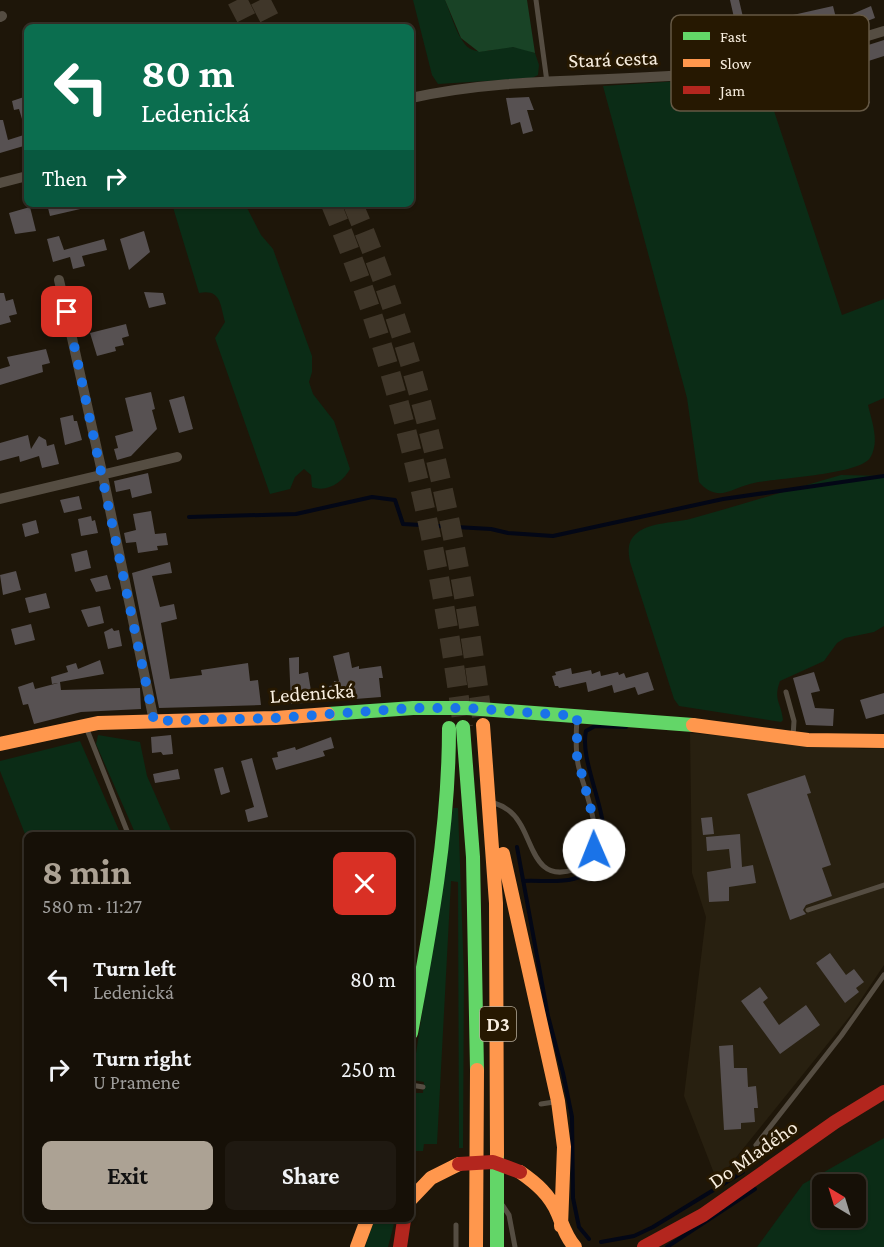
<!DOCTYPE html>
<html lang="en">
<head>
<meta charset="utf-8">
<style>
	:root { --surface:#161007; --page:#1f1911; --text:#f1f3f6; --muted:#9e9d9b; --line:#353028; --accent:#aca294 }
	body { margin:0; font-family:"Crimson Pro",serif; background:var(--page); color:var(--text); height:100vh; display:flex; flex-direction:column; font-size:22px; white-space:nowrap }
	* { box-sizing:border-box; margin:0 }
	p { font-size:20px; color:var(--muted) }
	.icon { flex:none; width:33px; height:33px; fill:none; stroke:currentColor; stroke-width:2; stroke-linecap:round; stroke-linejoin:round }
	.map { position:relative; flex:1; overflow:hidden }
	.drawer { position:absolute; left:24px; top:832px; width:390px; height:390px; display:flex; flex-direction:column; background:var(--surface); border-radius:9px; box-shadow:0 2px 4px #0004,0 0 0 2px var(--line) }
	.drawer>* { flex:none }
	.hud { position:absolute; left:24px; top:24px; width:390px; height:183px; border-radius:9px; box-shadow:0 2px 4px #0004,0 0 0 2px var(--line); background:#0b6e4f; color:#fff; overflow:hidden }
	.needle { width:39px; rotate:322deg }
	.fabs { position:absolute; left:812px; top:1174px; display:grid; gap:12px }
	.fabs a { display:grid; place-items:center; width:54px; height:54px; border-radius:9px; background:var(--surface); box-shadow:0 2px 4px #0004,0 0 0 2px var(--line); font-size:30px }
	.pin { position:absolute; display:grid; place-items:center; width:51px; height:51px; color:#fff; margin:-26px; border-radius:12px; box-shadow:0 3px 9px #0006 }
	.me { position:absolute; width:66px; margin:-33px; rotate:359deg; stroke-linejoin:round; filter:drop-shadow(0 0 4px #0008) }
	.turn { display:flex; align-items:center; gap:21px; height:126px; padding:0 18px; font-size:27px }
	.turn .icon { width:78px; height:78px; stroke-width:2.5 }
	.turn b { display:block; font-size:42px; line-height:51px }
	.then { display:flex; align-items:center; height:57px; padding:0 18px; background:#0003; gap:12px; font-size:22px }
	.round { display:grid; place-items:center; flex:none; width:63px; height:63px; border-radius:9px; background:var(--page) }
	.summary { display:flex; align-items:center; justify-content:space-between; height:102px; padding:0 18px }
	h1 { font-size:36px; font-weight:700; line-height:45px; color:var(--accent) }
	.button { display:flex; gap:12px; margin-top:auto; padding:12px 18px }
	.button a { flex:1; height:69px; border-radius:9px; background:var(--accent); color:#111; font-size:24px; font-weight:700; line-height:69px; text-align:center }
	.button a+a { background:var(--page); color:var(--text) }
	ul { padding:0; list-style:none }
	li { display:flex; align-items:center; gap:18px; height:90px; padding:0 18px }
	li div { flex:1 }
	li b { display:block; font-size:22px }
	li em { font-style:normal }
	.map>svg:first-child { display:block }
	.commercial { fill:#282010 }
	.green { fill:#0b2c16; fill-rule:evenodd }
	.forest { fill:#194326 }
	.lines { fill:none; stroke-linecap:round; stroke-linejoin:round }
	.stream { stroke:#030716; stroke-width:4 }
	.building { fill:#575152 }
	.highway-tunnel { stroke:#3f3629; stroke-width:20; stroke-dasharray:20 10; stroke-linecap:butt }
	.lane { stroke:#554d42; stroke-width:5 }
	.street { stroke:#554d42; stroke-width:10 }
	.fast { stroke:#63d668; stroke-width:14 }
	.slow { stroke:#ff974d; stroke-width:14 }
	.jam { stroke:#b3261e; stroke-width:14 }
	.jam-bridge { stroke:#b3261e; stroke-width:14 }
	.route { stroke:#1a73e8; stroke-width:10; stroke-dasharray:0 18 }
	.labels { text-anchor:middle; stroke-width:6; stroke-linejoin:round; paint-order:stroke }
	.shield { fill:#261801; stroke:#b9ae9c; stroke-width:1.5 }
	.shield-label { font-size:20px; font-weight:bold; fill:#f8eedf }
	.street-label { font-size:21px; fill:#f8eedf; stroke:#261801 }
	.key { fill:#261801; stroke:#655844; stroke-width:1.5 }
	.key-label { font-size:16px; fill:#f8eedf }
</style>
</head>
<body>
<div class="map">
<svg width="884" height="1247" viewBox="0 0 884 1247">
	<rect width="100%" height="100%" fill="#1e1609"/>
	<path class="commercial" d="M690 733 863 749 884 748V965L850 1016 717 1181 684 1096 706 917 692 873Z"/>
	<path class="green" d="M413 0H445C451 14 455 31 464 43 475 59 497 47 512 47 520 47 528 51 535 53L539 65 538 75 532 78 438 84 432 75Z
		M679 81 688 94 704 98 751 88 767 90 842 315 884 299V398L868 405C872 422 880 442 870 458 858 475 776 478 754 483 743 485 733 491 723 493 712 494 705 489 699 482L687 398 603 86Z
		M172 204H245L261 235 273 249 312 356V372L309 382 313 394 334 421 350 469C343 482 327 493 312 487L311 475 304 469 295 477 290 489 270 494 215 338 225 322C220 304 221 289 199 293Z
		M841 475 884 476V626L874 632 845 638 837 643 824 661 780 681C773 700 781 702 783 720L781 722 679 706 674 699 630 562C628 551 627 541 637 533 650 522 675 523 690 519 741 505 791 489 841 475Z
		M98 735 140 742 147 776 173 835H136L96 744Z
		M80 741 121 835 27 836V839L0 771V761Z
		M453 808H458L464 976 463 1148H459L458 882 451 881 437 1144H424L423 1151H415L411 1147 412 1093H423L424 1082 412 1080Z
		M884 1138V1247H757L803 1184ZM822 1185H855V1218H822Z
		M374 1220H395L388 1247H365Z"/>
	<path class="forest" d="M445 0H527L535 53 513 47 479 52 461 38Z"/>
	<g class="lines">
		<path class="stream" d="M189 517 296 514 372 497 395 500 403 524 491 529 508 533 553 536 723 499 884 476
			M517 847 548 1016 563 1073 572 1117 573 1198 579 1227 589 1239
			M523 881C539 880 558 883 573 879 641 862 576 773 586 731L595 726 626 727
			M601 1242 634 1236 653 1227 743 1172
			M667 1247 755 1189"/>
	</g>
	<path class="building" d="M730 0H739L746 30 761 29V32L764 31 767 48 749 51 748 44 688 59 687 54 679 56 675 38 711 33 710 27 735 22Z
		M833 6 838 26 789 37 784 17Z
		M871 6 875 18 852 27 848 16Z
		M884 40V56L856 65 870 103 861 107 840 54Z
		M27 96V129H25L19 109 14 110 12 101Z
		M529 97 534 110H527L533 131 523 134 520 122 511 125 506 98Z
		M0 120H3L8 140 27 134V145L0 153Z
		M47 204H89V207L50 216Z
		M30 207 36 231 15 234 9 213Z
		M144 231 150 252 129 270 120 239Z
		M59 236 64 250 104 239 107 250 82 256 85 266 73 269 70 257 53 262 47 239Z
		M144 292 163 293 166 304 149 308Z
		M0 293H4L6 301 13 299 17 314 9 316 11 322 0 325Z
		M126 324 129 336 122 338 124 345 115 347 116 351 97 356 90 333Z
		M46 349 50 363 42 365 43 372 0 385V369L10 366 7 357Z
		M151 392 155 409 152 410 157 429 131 456 117 460 114 449 118 448 115 436 133 431 125 398Z
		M184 396 193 429 179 433 169 400Z
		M73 415 74 421H77L82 440 65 445 60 418Z
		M28 435 31 449 39 436 46 440 47 446 54 444 59 464 42 468 39 456 20 462 19 456 0 461V443Z
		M148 473 152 493 132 498 130 489 116 492 114 481Z
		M79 496 82 509 64 513 60 500Z
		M151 511 155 534 166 533 168 545 157 546 158 550 138 553 136 542 126 543 124 533 136 530 133 514Z
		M91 516 92 521 95 520 98 533 81 536 78 519Z
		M36 520 39 533 25 537 22 524Z
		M87 550 91 568 75 572 71 554Z
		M170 562 172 573 152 576 160 607 174 604 177 619 161 623 170 679 202 675 201 670 248 663 250 681 258 680 261 705 159 708 132 573Z
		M16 571 21 590 3 595 0 575Z
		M107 575 111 589 96 592 90 579Z
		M46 593 50 608 29 613 25 598Z
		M100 606 104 623 88 627 81 610Z
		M31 624 35 640 15 645 11 629Z
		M112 628 114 631 119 630 122 646 108 649 104 632Z
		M349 652 352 668 359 666V669L381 666 383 678H379L381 697 291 704 289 658 299 657V674L308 672 311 691 330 690 329 686 334 685V681H339L333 656Z
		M100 660 104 674 60 682 61 690 140 688 141 709 81 712 34 724 28 704 23 705 18 687 33 682 35 689 58 683 52 684 51 677 68 672 66 666 76 663 78 669Z
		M571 668 572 674 591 670 592 674 600 671 601 676 618 672 619 675 624 673 626 678 648 672 654 690 638 695 635 687 614 693 612 685 588 692 586 682 559 688 558 686H555L552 676 556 675 555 672Z
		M814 672 820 691 811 693 815 708 834 709 833 726 806 725 793 678Z
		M884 693V714L866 719 860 700Z
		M171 735 173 754 163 755 161 752 152 753 151 737Z
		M331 737 334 748 323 751 325 756 276 770 272 758 278 757 277 752 295 747 296 750Z
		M252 758 268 817 248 822 245 810 254 807 241 761Z
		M223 767 230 792 221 795 214 769Z
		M178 769 180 779 155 783 153 774Z
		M805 775 811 793 807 794 831 865 822 868 832 896 806 905 803 910 806 914 790 920 747 794Z
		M712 817 714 834 703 835 701 818Z
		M740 834 742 867 753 865 756 883 729 887V901L709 902 707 872 731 868 729 849 707 851 706 837Z
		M830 953 846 975 854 969 864 982 856 988 859 992 845 1003 816 963Z
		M760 987 768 998 763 1002 779 1025 806 1005 820 1025 780 1054 741 1001Z
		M733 1045 734 1068H747L748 1087 756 1086 758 1108H754L755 1122 741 1123V1129L724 1130 719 1046Z"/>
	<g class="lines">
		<path class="highway-tunnel" d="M237 0 251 27
			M260 0 274 27
			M331 204C400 370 439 549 463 727
			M353 204C423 369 461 548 483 725"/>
		<path class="lane" d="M536 0 547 82
			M786 692 794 721 793 737
			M86 727 129 836
			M494 803C504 806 513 812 519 822 533 842 535 884 575 869 615 852 584 794 578 764 575 748 576 733 577 718
			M808 910 884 885
			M411 1085 423 1087
			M541 1104 554 1102
			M756 1145 841 1036 884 975
			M503 1206 509 1215 515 1247
			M456 1247V1225"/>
		<path class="street" d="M0 17 2 16
			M411 98C518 74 630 84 739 70 788 64 836 45 884 31
			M0 183 27 176
			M59 280 104 481 154 721
			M0 499 177 457"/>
		<path class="fast" d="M328 714 413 708H467L693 725
			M463 727 473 857 477 1070
			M411 1033C430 932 449 832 449 728
			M497 1155V1247"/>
		<path class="slow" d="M483 725 496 903 497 1155
			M693 725 808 740 884 741
			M0 744 98 723 276 718 328 714
			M503 854 558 1101 564 1147 561 1226
			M520 1172C536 1183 550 1195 558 1214 563 1226 566 1237 575 1247
			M411 1199 431 1178 459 1164
			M357 1247 367 1220
			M476 1247 477 1070"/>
		<path class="jam" d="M400 1247 404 1220
			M644 1247 703 1215 835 1122 884 1092"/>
		<path class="jam-bridge" d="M459 1164 493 1162 520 1172"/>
	</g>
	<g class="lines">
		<path class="route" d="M67 312 154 721 276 718 413 708H467L577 716V756L596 829 594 850"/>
	</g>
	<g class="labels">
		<rect class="shield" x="480" y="1007" width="36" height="34" rx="4.5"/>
		<g class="shield-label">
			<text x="498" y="1031">D3</text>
		</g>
		<g class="street-label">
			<text transform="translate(613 59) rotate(-2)" y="7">Stará cesta</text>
			<text transform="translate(312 693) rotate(-4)" y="7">Ledenická</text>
			<text transform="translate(753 1154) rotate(-35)" y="7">Do Mladého</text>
		</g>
	</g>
	<rect x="671" y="15" width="198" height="96" rx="9" class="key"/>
	<rect x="683" y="32" width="27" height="8" fill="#63d668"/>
	<rect x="683" y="59" width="27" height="8" fill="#ff974d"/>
	<rect x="683" y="86" width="27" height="8" fill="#b3261e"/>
	<g class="key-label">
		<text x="720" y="42">Fast</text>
		<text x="720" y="69">Slow</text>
		<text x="720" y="96">Jam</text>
	</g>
</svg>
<div class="fabs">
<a><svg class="needle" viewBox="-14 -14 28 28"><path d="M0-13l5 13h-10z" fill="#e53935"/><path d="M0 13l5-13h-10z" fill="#9e9d9b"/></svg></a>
</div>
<div class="pin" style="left:67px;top:312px;background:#d93025"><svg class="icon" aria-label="arrive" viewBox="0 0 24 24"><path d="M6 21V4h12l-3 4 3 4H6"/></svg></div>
<svg class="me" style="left:594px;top:850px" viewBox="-20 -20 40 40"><circle r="19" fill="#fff"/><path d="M0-13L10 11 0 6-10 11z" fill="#1a73e8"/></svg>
<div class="hud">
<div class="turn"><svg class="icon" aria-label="left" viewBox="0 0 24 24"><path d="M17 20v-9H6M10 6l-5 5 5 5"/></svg><div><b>80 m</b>Ledenická</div></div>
<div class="then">Then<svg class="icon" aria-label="right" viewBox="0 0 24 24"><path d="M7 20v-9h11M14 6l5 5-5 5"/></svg></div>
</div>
<section class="drawer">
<div class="summary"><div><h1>8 min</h1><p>580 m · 11:27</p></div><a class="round" style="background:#d93025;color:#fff"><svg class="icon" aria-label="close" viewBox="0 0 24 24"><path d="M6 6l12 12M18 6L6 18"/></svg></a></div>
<ul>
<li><svg class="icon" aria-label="left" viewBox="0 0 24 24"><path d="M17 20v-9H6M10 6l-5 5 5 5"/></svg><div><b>Turn left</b><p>Ledenická</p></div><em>80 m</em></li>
<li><svg class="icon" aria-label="right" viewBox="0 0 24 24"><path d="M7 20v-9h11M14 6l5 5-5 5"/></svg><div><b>Turn right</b><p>U Pramene</p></div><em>250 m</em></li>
</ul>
<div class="button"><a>Exit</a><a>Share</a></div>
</section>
</div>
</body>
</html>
